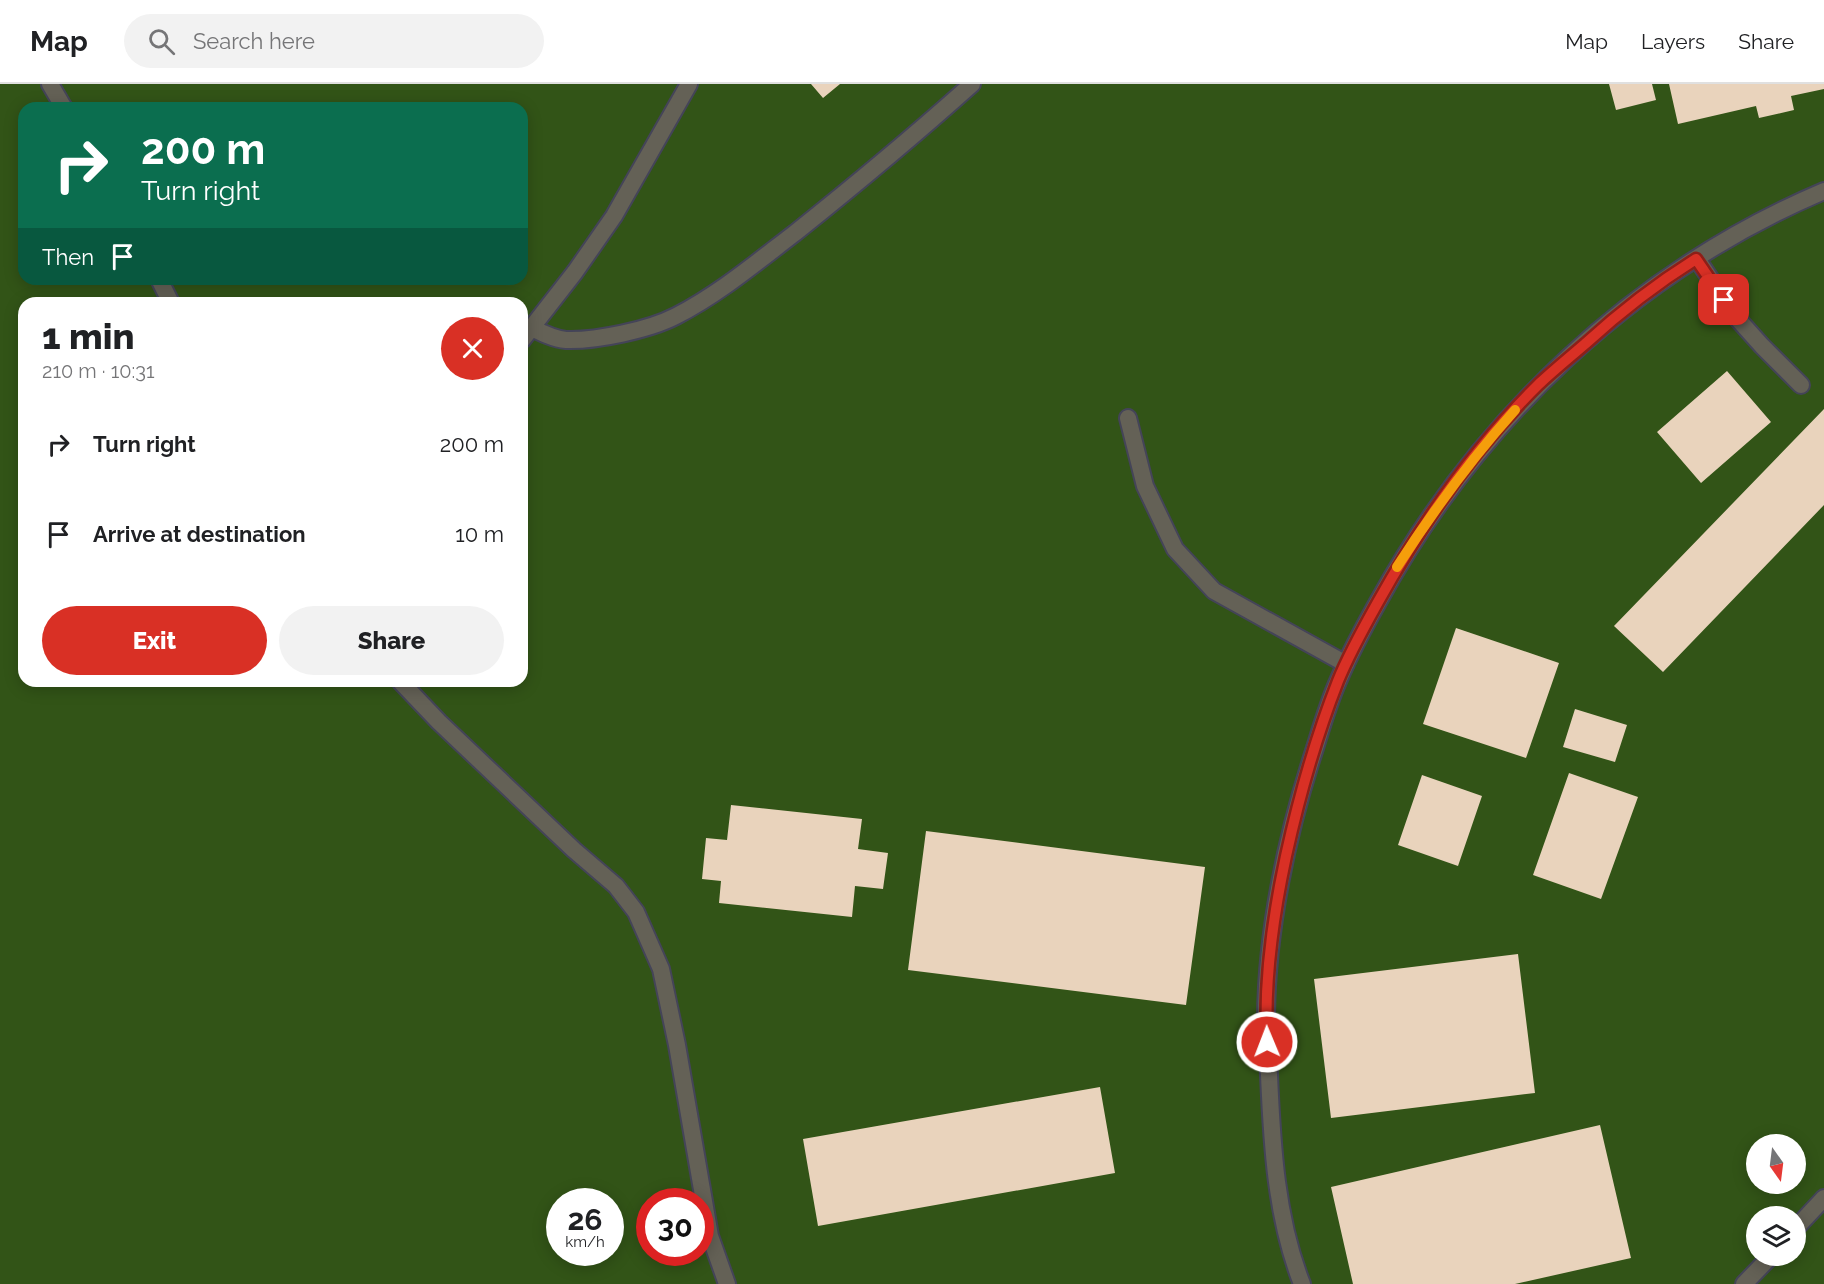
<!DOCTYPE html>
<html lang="en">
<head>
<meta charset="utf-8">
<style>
	:root { --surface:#fff; --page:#f2f2f2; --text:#202124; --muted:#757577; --line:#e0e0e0; --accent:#d93025 }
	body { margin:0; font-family:Raleway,sans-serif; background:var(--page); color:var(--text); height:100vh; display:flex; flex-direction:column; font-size:22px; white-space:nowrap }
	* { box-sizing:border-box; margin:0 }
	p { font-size:20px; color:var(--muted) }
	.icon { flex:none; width:33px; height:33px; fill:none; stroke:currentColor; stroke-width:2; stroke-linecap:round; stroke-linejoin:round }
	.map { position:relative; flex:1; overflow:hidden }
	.details { position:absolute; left:18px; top:213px; width:510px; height:390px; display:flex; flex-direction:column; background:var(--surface); border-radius:18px; box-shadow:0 3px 15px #0003 }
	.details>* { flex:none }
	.top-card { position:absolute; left:18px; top:18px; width:510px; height:183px; border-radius:18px; box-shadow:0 3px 15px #0003; background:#0b6e4f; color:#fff; overflow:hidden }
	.needle { width:39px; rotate:166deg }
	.buttons { position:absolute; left:1746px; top:1050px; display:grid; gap:12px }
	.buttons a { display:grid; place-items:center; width:60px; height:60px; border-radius:50%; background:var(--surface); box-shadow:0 3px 15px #0003; font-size:30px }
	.speed { position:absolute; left:546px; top:1104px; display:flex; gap:12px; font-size:30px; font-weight:700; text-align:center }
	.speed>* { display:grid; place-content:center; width:78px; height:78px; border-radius:50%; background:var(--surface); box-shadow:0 3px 15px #0003; line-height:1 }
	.speed small { font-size:15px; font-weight:400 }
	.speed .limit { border:9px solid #d22; background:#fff; color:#111 }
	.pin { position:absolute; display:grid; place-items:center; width:51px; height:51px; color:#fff; margin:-26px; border-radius:12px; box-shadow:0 3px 9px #0006 }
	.me { position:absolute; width:66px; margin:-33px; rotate:359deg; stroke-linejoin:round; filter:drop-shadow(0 0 4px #0008) }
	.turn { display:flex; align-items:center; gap:21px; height:126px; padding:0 24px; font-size:27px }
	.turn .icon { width:78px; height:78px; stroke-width:2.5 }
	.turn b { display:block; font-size:42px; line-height:51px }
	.then { display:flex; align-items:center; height:57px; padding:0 24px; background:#0003; gap:12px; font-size:22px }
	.round { display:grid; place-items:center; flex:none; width:63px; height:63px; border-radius:32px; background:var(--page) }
	.overview { display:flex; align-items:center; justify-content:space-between; height:102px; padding:0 24px }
	h1 { font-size:36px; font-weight:800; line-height:45px }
	.button { display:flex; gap:12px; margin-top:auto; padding:12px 24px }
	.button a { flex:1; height:69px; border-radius:36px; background:var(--accent); color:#fff; font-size:24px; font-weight:800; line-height:69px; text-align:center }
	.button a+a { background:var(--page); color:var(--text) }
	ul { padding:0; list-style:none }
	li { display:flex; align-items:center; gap:18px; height:90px; padding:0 24px }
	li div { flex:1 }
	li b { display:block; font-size:22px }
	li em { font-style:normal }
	header { display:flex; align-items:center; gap:36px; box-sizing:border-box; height:84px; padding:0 30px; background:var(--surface); border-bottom:2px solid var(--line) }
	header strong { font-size:28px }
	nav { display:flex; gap:33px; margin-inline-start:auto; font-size:21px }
	.search { width:420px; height:54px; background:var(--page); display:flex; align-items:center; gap:15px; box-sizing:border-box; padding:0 21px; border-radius:33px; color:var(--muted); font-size:22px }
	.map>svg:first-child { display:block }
	.green { fill:#325417; fill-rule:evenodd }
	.building { fill:#e9d3bc }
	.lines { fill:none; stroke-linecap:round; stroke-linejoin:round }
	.service-casing { stroke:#444458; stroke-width:20 }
	.minor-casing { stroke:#444458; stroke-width:20 }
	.service { stroke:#646156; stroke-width:16 }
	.minor { stroke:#646156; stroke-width:16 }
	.route-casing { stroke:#8d1f18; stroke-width:15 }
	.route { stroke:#d93025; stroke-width:10 }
	.slow { stroke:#f59e0b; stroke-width:10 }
</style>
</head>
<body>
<header>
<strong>Map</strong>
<div class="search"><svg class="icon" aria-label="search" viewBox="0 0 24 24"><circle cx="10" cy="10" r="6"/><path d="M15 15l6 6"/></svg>Search here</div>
<nav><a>Map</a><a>Layers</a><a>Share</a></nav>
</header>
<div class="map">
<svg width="1824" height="1200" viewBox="0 0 1824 1200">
	<rect width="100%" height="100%" fill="#28283d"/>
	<path class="green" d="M0 0H1824V1200H0ZM24 24H522V195H24ZM24 219H522V597H24ZM1756 1060H1796V1100H1756ZM560 1118H610V1168H560ZM650 1118H700V1168H650ZM1756 1132H1796V1172H1756Z"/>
	<path class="building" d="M811 0H840L823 14Z
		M1609 0H1652L1656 16 1616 26Z
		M1669 0H1824V5L1791 12 1794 26 1759 34 1756 22 1678 40Z
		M1727 287 1771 338 1701 399 1657 348Z
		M1824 325V421L1663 588 1614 542Z
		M1456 544 1559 579 1526 674 1423 640Z
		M1575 625 1627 641 1615 678 1563 663Z
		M1569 689 1638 713 1601 815 1533 791Z
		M1422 691 1482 712 1458 782 1398 761Z
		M731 721 862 735 858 765 888 769 883 805 855 802 852 833 719 819 721 797 702 795 706 754 727 756Z
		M926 747 1205 783 1186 921 908 886Z
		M1518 870 1535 1009 1331 1034 1314 895Z
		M1100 1003 1115 1089 818 1142 803 1055Z
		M1600 1041 1631 1174 1515 1200H1353L1331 1103Z"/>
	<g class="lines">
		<defs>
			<path id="service" d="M1697 175 1736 233 1762 262 1801 301"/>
			<path id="minor" d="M50 0 64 24
				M159 195 171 219
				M532 244C542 249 554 255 566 256 596 257 649 246 676 232 719 210 757 178 795 149 855 101 915 51 972 0
				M522 256 575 188 614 132 689 0
				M1128 334 1145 402 1175 465 1214 507 1346 580
				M400 597 439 638 574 766 616 802 636 828 661 885 677 961 710 1152 727 1200
				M1796 1144 1824 1114
				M1302 1200C1276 1134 1272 1061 1269 991 1268 973 1266 956 1266 938 1266 848 1287 749 1315 664 1322 641 1329 617 1339 595 1350 569 1364 543 1378 518 1477 337 1633 188 1824 107
				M1744 1200 1771 1172"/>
		</defs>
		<use href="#service" class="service-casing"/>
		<use href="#minor" class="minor-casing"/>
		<use href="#service" class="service"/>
		<use href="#minor" class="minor"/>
	</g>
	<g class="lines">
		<defs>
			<path id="route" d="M1267 958C1264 896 1273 832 1286 772 1299 713 1316 653 1338 597 1349 570 1364 543 1378 518 1422 439 1475 363 1539 300 1554 286 1570 273 1585 260 1620 228 1656 200 1696 175L1724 216"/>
		</defs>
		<use href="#route" class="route-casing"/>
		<use href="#route" class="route"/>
		<path class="slow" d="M1397 483C1433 427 1471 375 1515 326"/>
	</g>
</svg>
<div class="buttons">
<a><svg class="needle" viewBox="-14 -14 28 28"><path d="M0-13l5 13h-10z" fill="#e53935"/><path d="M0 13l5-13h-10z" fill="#757577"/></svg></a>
<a><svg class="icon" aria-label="layers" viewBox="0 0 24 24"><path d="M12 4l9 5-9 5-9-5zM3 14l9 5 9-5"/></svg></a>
</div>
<div class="speed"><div>26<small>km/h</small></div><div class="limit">30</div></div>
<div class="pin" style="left:1724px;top:216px;background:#d93025"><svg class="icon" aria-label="arrive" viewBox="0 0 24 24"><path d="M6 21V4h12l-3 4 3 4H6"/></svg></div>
<svg class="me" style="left:1267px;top:958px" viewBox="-20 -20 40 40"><circle r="17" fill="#d93025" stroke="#fff" stroke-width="3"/><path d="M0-11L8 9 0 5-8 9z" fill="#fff"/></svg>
<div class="top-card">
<div class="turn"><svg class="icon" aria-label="right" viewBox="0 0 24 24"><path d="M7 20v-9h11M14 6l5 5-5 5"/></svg><div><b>200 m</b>Turn right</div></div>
<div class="then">Then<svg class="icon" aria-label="arrive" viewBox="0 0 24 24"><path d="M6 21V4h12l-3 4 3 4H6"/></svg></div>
</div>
<section class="details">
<div class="overview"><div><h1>1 min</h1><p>210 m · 10:31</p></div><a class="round" style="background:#d93025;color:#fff"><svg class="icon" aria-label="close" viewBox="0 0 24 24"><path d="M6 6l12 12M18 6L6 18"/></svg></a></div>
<ul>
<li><svg class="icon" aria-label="right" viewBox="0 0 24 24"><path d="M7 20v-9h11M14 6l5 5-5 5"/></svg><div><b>Turn right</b></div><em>200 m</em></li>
<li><svg class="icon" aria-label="arrive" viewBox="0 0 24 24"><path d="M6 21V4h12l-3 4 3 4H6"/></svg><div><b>Arrive at destination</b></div><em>10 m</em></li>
</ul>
<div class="button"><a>Exit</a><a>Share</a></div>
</section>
</div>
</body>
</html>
